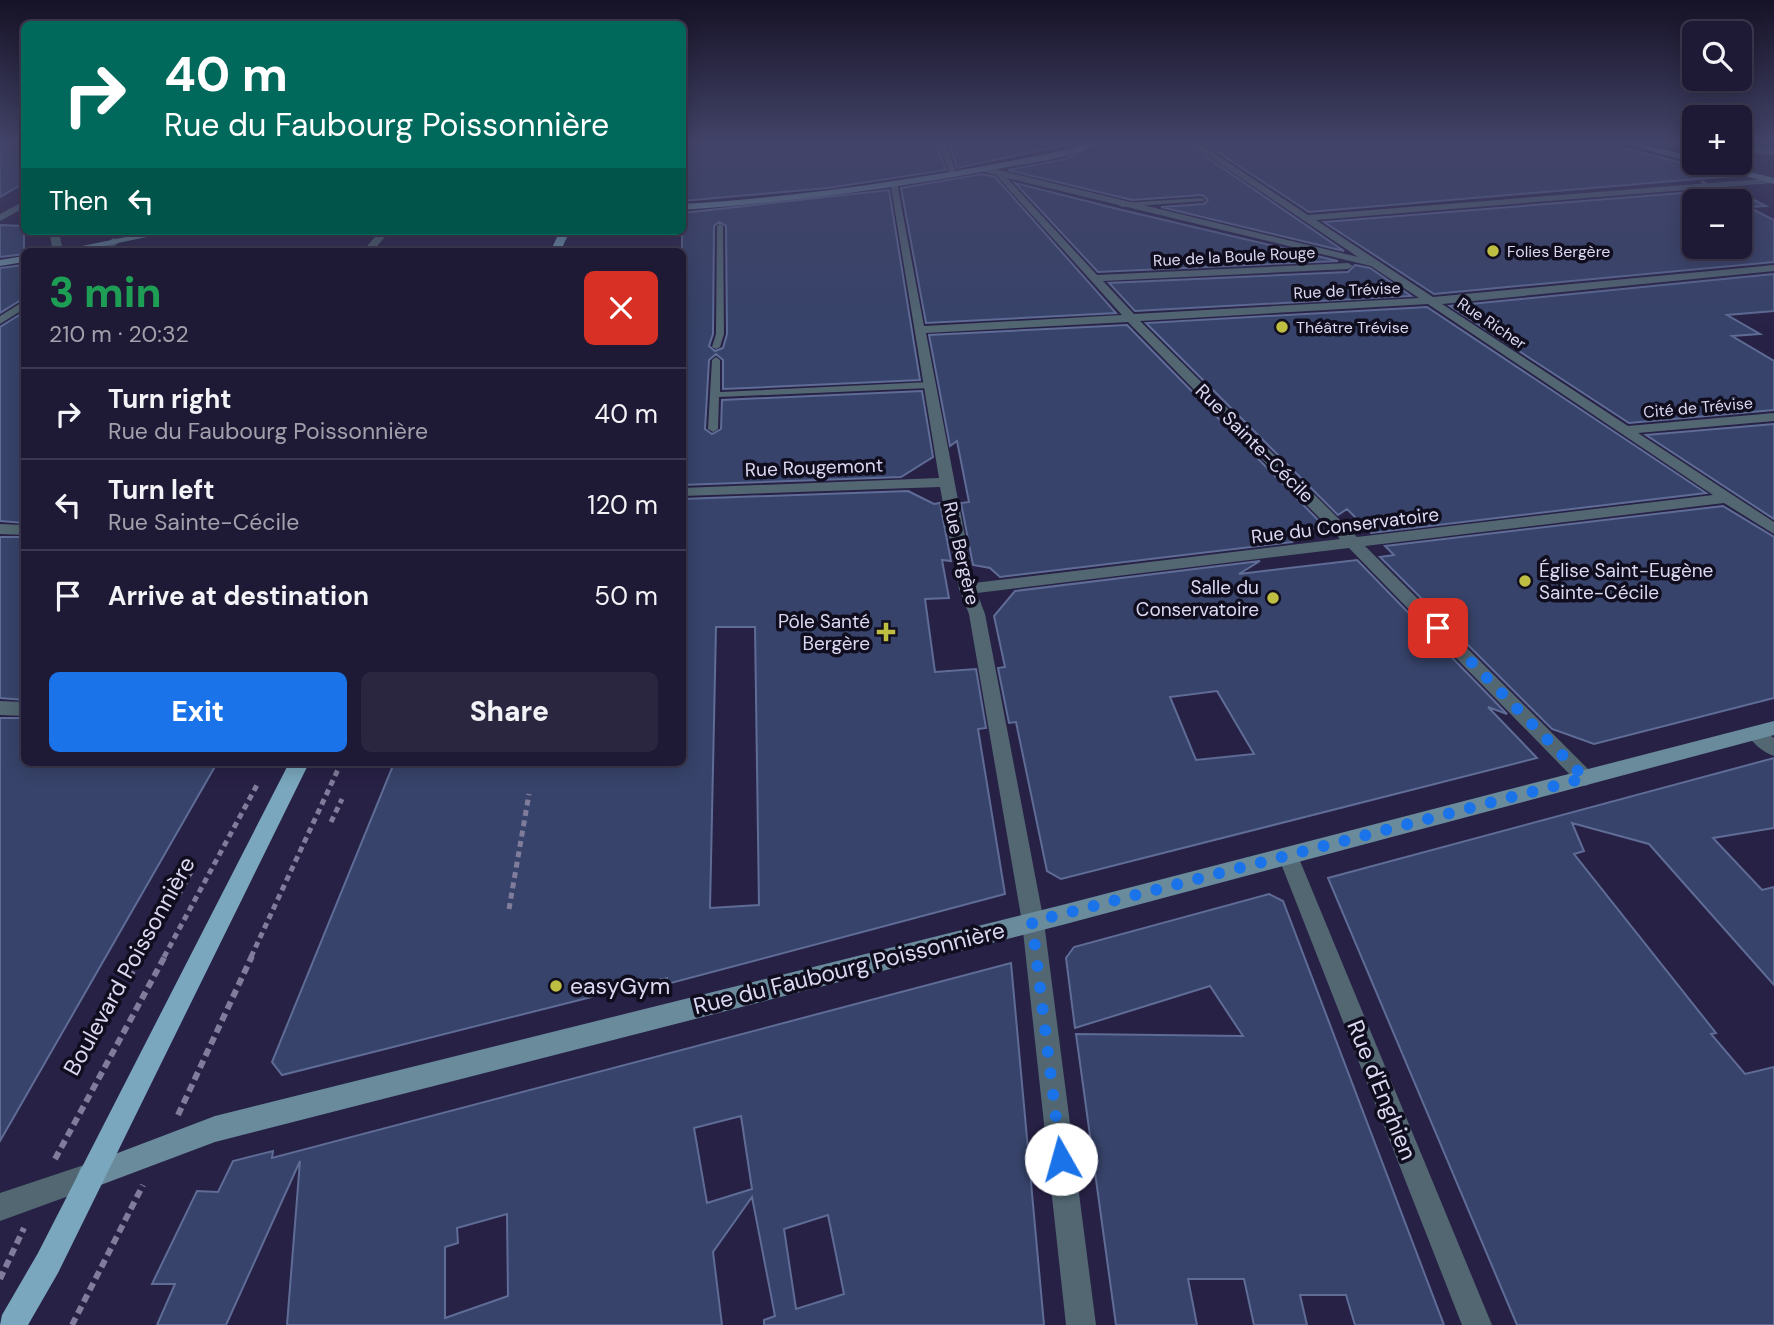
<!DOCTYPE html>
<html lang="en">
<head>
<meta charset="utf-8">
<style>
	:root { --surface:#1e1934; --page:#2b2640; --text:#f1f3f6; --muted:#a1a0ac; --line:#3c384f; --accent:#1a73e8 }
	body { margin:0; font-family:"DM Sans",sans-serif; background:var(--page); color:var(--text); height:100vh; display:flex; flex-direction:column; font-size:26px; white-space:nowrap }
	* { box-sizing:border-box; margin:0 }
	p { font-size:23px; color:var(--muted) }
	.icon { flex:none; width:38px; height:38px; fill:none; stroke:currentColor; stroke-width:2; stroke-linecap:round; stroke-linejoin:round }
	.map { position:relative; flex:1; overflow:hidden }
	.panel { position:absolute; left:21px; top:248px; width:665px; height:518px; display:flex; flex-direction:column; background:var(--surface); border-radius:10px; box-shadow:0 4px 18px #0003,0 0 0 2px var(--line) }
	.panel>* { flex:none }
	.hud { position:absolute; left:21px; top:21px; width:665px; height:214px; border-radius:10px; box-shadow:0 4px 18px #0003,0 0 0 2px var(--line); background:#00695c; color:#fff; overflow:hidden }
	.fabs { position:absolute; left:1682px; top:21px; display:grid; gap:14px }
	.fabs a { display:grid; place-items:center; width:70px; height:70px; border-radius:10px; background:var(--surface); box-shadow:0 4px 18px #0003,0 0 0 2px var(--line); font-size:35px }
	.pin { position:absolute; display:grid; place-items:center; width:60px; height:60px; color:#fff; margin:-30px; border-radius:14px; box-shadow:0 4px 10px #0006 }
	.me { position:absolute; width:77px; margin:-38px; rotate:353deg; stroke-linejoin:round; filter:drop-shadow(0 0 5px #0008) }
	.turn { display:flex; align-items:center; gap:24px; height:147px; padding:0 28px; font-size:32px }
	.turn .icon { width:91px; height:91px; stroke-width:2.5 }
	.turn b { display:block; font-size:49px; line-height:60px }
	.then { display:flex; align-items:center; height:66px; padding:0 28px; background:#0003; gap:14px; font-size:26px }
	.round { display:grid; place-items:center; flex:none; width:74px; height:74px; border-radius:10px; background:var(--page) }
	.overview { display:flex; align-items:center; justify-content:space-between; height:119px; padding:0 28px }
	h1 { font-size:42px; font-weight:800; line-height:52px; color:#1e9e55 }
	.button { display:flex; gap:14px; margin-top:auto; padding:14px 28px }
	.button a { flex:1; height:80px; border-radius:10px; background:var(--accent); color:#fff; font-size:28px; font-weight:800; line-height:80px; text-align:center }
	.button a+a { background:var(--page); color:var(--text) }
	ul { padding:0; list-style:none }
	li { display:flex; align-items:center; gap:21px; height:91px; padding:0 28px; border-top:2px solid var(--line) }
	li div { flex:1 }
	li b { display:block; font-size:26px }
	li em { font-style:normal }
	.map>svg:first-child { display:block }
	.building { fill:#37436a; stroke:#5e6c96; stroke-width:2; fill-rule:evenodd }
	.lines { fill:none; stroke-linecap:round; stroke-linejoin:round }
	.path-far2 { stroke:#807c9b; stroke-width:2.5; stroke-dasharray:2.5 2; stroke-linecap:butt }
	.path-far1 { stroke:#807c9b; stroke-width:5; stroke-dasharray:6 4.5; stroke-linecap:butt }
	.path { stroke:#807c9b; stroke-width:6; stroke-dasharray:8 5; stroke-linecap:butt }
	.lane { fill:#526772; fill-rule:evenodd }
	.street { fill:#526772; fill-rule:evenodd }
	.secondary { fill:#698b9c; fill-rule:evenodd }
	.primary { fill:#7aa7bd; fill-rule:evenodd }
	.route { stroke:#1a73e8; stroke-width:12; stroke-dasharray:0 21.6 }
	.poi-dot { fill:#bebf42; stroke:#100e1e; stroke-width:2.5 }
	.labels { text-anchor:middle; stroke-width:7; stroke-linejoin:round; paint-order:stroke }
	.far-poi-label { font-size:16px; fill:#dbd9f2; stroke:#100e1e; text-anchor:start }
	.far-street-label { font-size:16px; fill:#dbd9f2; stroke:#100e1e }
	.street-label { font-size:19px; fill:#dbd9f2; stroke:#100e1e }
	.poi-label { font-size:19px; fill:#dbd9f2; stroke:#100e1e; text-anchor:end }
	.near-street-label { font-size:23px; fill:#dbd9f2; stroke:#100e1e }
	.near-poi-label { font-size:23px; fill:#dbd9f2; stroke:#100e1e; text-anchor:start }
</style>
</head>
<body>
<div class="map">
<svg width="1774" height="1325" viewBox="0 0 1774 1325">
	<rect width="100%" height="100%" fill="#282146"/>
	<path class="building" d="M682 143H936L946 170 828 188 682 201Z
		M949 143H1077L957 168Z
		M1097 143H1186L1344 251 1161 207 1204 204 1208 200 1202 195 1132 200 1008 170 1065 159Z
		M1204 143H1605L1732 176 1309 212Z
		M0 144H24V183L0 197Z
		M982 174 995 177 1116 313 926 323 901 188Z
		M1015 183 1122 210 1338 261 1098 272Z
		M1732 189 1766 206 1748 207 1774 220V262L1434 294 1324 222ZM1694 201H1740V247H1694Z
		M889 190 920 380 723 389V360L716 354 709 360 705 429 712 434 721 429 722 400 922 391 933 457 901 477 682 485V213ZM719 222 726 226 727 334 723 348 715 351 709 346 713 334 714 226Z
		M0 225 24 226V254L0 257Z
		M24 265V298L0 313V268Z
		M1355 265 1370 268 1411 296 1135 311 1109 283 1348 272Z
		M1774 274V311L1727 315 1760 334 1732 336 1774 361V410L1629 423 1450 306Z
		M1427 307 1706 493 1371 533 1347 509 1338 515 1146 323Z
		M24 312V523L0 521V327Z
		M1127 325 1322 524 1292 542 1000 577 990 568 973 565 961 503 969 502 957 441 950 446 929 335Z
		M1774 424V519L1646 435Z
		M908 491 934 504 940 503 951 561 942 560 949 598 925 599 935 672 976 669 986 728 978 729 1005 894 667 984V978L282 1075 272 1062 394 763H682V499ZM716 627H755L759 905 710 908Z
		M1723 506 1774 537V698L1594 744 1552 729 1380 557 1394 555 1385 546Z
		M0 537H24V700L0 698Z
		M1357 560 1507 714 1488 707 1537 758 1061 879 1047 871 1016 722 1009 723 998 668 1005 667 994 616 1015 591 1260 561 1239 574ZM1217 691 1254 754 1196 760 1170 697Z
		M0 718H24V763H217L0 1141Z
		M1774 758V828L1713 838 1762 890 1774 887V985L1649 844 1572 823 1584 851 1574 854 1716 1033 1711 1034 1745 1074 1774 1067V1325H1517L1328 878Z
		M1269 894 1283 901 1444 1325H1355L1346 1295H1300L1307 1325H1254L1244 1279H1188L1197 1325H1116L1076 1034 1243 1036 1210 986 1075 1028 1066 958 1074 947Z
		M1011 963 1044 1325H764V1320L775 1316 752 1197 713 1252 722 1325H287L300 1161 226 1325H157L175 1284H152L197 1191 218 1192 233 1161 273 1151 272 1158ZM741 1116 752 1189 707 1203 694 1128ZM507 1214 508 1296 445 1318V1247L458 1243 457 1228ZM828 1215 844 1294 796 1309 784 1229Z"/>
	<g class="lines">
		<path class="path-far2" d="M533 234 535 231
			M585 252 586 249"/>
		<path class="path-far1" d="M331 822 342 799
			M178 896 193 868
			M509 909 529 794
			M140 957 149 941
			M164 957 257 785
			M251 957 341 763"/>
		<path class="path" d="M129 978 141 956
			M178 1115 252 956
			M55 1159 165 956
			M0 1279 24 1228
			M72 1325 143 1185"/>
		<path class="lane" d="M1702 180 1708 183 1705 185 1700 183Z
			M1202 198 1205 200 1204 201 1122 207 1119 205 1122 203Z
			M720 224 723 226 724 334 720 347 716 349 712 347 716 334 717 226Z
			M716 357 720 360V392L930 382 934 385 930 388 719 397 718 429 713 432 708 429 712 360Z"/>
		<path class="street" d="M938 143H946L957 176 950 174Z
			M1189 143H1199L1308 215 1774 178 1772 183 1316 220 1433 297 1774 265V271L1442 304 1628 426 1774 413V421L1638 433 1774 522V534L1724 503 1365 546 1592 773 1595 778 1592 783 1585 786 1578 783 1349 548 977 593 985 614 1044 922 1096 1325H1066L1022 922 969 614 959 589 940 487 682 496V488L939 478 890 181 897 183 924 326 1122 315 996 175 979 171 982 166 1358 257ZM1007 178 1371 266 1419 298 1134 314 1103 281 1348 269 1353 266 1348 263 1097 275ZM1428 304 1713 495 1357 537 1140 321ZM1128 322 1340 539 974 583 926 333Z
			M1667 143H1694V147Z
			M1740 146 1774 149V155L1740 152Z
			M24 201V208L0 221V214Z
			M49 231H59L63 252H53Z
			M380 231H390L372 252H362Z
			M113 238 122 240 107 252H96Z
			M24 301V309L0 324V316Z
			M0 524 24 525V535L0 534Z
			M0 701 24 702V716L0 715Z
			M1756 726 1774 738V756C1764 753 1752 743 1747 733L1749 728Z
			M1288 847 1295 850 1298 856 1492 1325H1462L1278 856 1281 850Z
			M90 1163 99 1167 103 1176 99 1185 0 1221V1193Z"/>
		<path class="secondary" d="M1084 143H1095C1072 159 1035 162 1008 167 900 188 792 202 682 210V204C813 196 941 176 1070 149Z
			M1623 143H1637L1694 157V163Z
			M1699 163H1712L1774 178V184Z
			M155 231H176L74 252H53Z
			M24 256V262L0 266V260Z
			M1774 721V735L1062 925 215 1142 90 1189 81 1185 77 1176 81 1167 215 1116 1062 905Z"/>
		<path class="primary" d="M560 231H570L560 252H550Z
			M289 763H309L58 1273 28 1325H0L2 1315 38 1253Z"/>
	</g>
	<linearGradient id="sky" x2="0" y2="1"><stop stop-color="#161226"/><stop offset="0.43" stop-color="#424368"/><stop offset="1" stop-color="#424368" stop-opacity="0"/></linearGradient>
	<rect width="1774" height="329" fill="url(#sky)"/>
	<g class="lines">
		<path class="route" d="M1061 1159 1032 922 1585 778 1438 628"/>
	</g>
	<g class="poi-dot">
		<circle cx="1493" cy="251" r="7"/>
		<circle cx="1282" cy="327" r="7"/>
		<circle cx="1525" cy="581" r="7"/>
		<circle cx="1273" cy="598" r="7"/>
		<path d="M882.5 621.5h7v7h7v7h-7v7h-7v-7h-7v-7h7z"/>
		<circle cx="556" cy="986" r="7"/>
	</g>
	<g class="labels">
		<g class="far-poi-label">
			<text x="1507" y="257">Folies Bergère</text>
			<text x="1296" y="333">Théâtre Trévise</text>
		</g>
		<g class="far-street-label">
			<text transform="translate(1234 256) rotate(-3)" y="6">Rue de la Boule Rouge</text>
			<text transform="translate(1347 290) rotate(-3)" y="6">Rue de Trévise</text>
			<text transform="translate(1492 323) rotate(34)" y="6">Rue Richer</text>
			<text transform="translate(1698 407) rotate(-5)" y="6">Cité de Trévise</text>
		</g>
		<g class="street-label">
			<text transform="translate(1255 443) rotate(45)" y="7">Rue Sainte-Cécile</text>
			<text transform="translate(814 467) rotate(-2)" y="7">Rue Rougemont</text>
			<text transform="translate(1345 525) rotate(-7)" y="7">Rue du Conservatoire</text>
			<text transform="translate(962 553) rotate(77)" y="7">Rue Bergère</text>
		</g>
		<g class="poi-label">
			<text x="1539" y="577" text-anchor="start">Église Saint-Eugène<tspan x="1539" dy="22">Sainte-Cécile</tspan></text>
			<text x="1259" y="594">Salle du<tspan x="1259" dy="22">Conservatoire</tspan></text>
			<text x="870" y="628">Pôle Santé<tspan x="870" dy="22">Bergère</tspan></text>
		</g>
		<g class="near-street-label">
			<text transform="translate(129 966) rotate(-61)" y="8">Boulevard Poissonnière</text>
			<text transform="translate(849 968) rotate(-14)" y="8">Rue du Faubourg Poissonnière</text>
			<text transform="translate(1382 1090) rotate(68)" y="8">Rue d'Enghien</text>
		</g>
		<g class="near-poi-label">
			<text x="570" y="994">easyGym</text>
		</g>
	</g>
</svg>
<div class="fabs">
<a><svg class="icon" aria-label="search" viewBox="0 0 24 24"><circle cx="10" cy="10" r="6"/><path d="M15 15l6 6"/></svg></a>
<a>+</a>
<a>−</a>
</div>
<div class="pin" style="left:1438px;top:628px;background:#d93025"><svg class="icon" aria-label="arrive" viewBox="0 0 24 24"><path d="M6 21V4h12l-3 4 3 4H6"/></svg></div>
<svg class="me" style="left:1061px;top:1159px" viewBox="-20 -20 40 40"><circle r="19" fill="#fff"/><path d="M0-13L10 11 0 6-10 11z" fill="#1a73e8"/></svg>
<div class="hud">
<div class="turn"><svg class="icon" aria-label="right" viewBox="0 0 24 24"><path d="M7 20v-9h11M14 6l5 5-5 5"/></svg><div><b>40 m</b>Rue du Faubourg Poissonnière</div></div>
<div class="then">Then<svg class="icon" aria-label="left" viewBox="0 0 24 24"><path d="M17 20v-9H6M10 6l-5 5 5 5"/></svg></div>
</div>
<section class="panel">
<div class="overview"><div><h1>3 min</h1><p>210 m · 20:32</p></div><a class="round" style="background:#d93025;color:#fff"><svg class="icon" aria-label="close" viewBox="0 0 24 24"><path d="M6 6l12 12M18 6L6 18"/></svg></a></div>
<ul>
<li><svg class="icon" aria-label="right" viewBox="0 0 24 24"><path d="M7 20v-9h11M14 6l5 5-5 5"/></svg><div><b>Turn right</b><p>Rue du Faubourg Poissonnière</p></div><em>40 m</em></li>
<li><svg class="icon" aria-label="left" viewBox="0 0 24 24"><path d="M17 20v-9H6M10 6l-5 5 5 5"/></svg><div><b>Turn left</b><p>Rue Sainte-Cécile</p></div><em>120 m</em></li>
<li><svg class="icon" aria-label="arrive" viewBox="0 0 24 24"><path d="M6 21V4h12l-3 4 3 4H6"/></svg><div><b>Arrive at destination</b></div><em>50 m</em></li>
</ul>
<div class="button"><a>Exit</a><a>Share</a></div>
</section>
</div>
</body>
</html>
